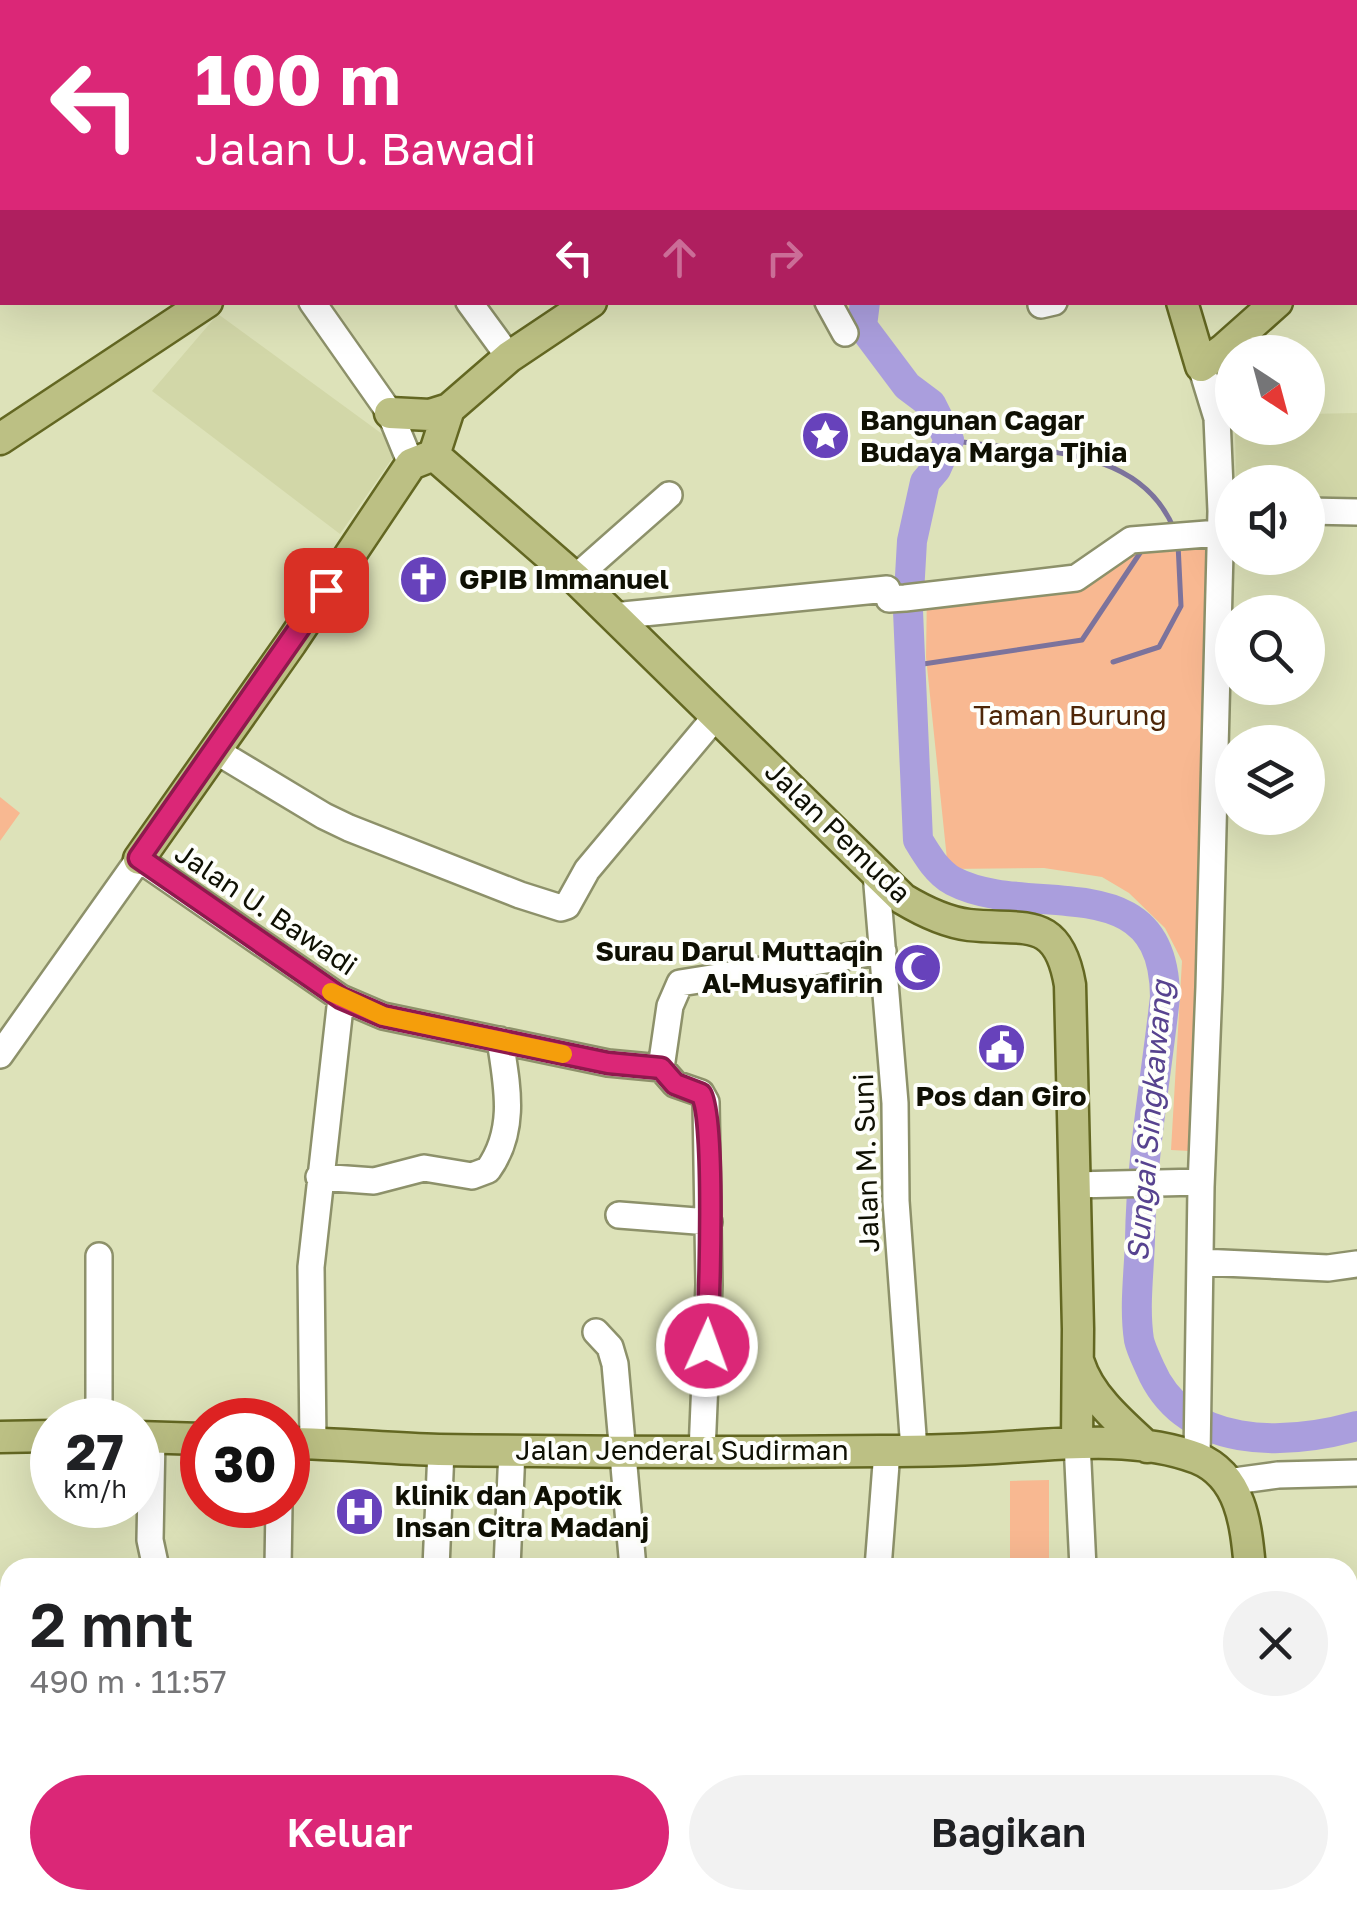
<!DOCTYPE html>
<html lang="id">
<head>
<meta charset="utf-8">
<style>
	:root { --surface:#fff; --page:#f2f2f2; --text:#202124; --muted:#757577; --accent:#db2777 }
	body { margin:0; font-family:"Golos Text",sans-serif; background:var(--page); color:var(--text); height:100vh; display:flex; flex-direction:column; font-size:38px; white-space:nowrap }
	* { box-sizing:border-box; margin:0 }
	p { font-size:32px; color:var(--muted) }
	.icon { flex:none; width:55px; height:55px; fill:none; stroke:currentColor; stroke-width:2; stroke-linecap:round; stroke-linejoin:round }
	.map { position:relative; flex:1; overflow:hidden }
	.panel { position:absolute; left:0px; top:1558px; width:1358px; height:352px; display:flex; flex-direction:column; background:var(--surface); border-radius:30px 30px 0 0; box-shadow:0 10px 40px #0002 }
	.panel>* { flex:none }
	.guide { position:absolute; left:0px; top:0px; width:1358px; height:305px; box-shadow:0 10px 40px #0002; background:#db2777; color:#fff; overflow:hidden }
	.needle { width:65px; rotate:144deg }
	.buttons { position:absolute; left:1215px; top:335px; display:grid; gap:20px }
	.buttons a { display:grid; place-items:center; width:110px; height:110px; border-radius:50%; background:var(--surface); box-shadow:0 10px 40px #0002; font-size:50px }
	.speed { position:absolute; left:30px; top:1398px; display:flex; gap:20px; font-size:50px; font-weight:700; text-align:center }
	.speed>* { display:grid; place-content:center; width:130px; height:130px; border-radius:50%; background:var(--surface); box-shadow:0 10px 40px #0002; line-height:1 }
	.speed small { font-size:25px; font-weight:400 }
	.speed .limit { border:15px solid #d22; background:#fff; color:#111 }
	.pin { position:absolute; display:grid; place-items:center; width:85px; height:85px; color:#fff; margin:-42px; border-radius:20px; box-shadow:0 5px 15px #0006 }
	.me { position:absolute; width:110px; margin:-55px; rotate:2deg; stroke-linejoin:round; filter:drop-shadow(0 0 8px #0008) }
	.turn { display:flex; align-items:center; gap:35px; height:210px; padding:0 30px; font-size:45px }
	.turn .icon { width:130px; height:130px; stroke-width:2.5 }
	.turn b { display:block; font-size:70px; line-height:85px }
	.lanes { display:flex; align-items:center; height:95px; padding:0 30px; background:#0003; justify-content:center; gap:50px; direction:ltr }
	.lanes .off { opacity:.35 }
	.round { display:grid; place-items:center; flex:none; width:105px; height:105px; border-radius:52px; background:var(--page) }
	.headline { display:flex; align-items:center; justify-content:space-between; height:170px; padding:0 30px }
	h1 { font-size:60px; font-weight:600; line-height:75px }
	.button { display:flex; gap:20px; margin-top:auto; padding:20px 30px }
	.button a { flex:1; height:115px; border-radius:60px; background:var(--accent); color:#fff; font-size:40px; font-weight:600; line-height:115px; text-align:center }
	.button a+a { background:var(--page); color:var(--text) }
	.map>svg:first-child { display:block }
	.built { fill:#d2d7a8 }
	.green { fill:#f8b891 }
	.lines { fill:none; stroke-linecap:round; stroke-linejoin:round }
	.stream { stroke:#7c739c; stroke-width:5 }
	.river { stroke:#aa9edd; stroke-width:30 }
	.minor-casing { stroke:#8d916a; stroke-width:30 }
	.major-casing { stroke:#636722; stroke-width:35 }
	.minor { stroke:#fff; stroke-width:25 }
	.major { stroke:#bcc084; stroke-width:30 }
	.route-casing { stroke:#8e194d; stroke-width:25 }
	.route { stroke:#db2777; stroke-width:18 }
	.slow { stroke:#f59e0b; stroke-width:18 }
	.labels { text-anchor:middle; stroke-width:8; stroke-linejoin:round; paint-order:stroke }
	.poi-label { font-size:28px; font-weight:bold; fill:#0f1003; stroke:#fefffb; text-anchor:start }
	.park-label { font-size:28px; fill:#4e2608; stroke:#fefffb }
	.street-label { font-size:28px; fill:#0f1003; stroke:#fefffb }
	.water-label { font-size:30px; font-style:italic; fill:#57438f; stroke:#fefffb }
</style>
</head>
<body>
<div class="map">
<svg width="1357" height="1909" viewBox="0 0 1357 1909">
	<rect width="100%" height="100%" fill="#dde2b9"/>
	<path class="built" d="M218 314 400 447 340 534 152 391Z
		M1357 413V505L1308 506V482H1236L1235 428H1308V414Z
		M209 1900H310V1909H210Z"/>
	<path class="green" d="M1212 522 1208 739 1190 1151 1171 1150 1182 961 1165 928 1129 893 1102 877 1044 868 948 869 926 657 927 590 1073 574Z
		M0 797 20 813 0 841Z
		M1049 1480V1567H1010V1481Z"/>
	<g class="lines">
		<path class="stream" d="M949 440C1028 454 1137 440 1174 529
			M1113 662 1159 647 1181 606 1178 544
			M910 666 1082 640 1142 550"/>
		<path class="river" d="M881 0 883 2
			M865 302 862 326 907 386 931 404 949 440 936 469 925 482 912 541 908 611 918 840C927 855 937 872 953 881 1029 921 1164 862 1165 997 1156 1078 1141 1159 1140 1240 1139 1273 1134 1307 1139 1340 1141 1349 1146 1359 1150 1368 1185 1450 1285 1446 1357 1426"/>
		<defs>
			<path id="minor" d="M95 0 97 2
				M597 0 599 2
				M689 0 691 2
				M745 0 747 2
				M1039 0V2
				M1238 0 1239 2
				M270 2 273 0
				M0 68 2 76
				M0 138H2
				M0 197 2 176
				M312 302 390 413 411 464
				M469 302 509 357
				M828 302 845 333
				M1041 305 1054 302
				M1308 511 1357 512
				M575 578 669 495
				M613 616 887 589 889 599 905 598 1076 578 1131 540 1219 533
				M216 751 324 816 349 828 520 895 561 908 567 906 587 870 717 715
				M876 873 895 1103 896 1201 914 1450
				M0 1055 139 859 341 998 383 1016 608 1063 661 1068
				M661 1068 675 1084 701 1093 706 1102 709 1285 702 1452
				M661 1068 670 1006 680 983 883 951
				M319 1177 374 1181 424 1168 472 1176 488 1170C517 1130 507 1085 500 1040
				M1074 1185 1201 1182
				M619 1215 709 1222
				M99 1256V1420
				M1201 1262 1328 1268 1357 1264
				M596 1332 610 1347 615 1364 633 1568
				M152 1437 150 1540 156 1568
				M1077 1442 1083 1568
				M313 1443 311 1267 341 998
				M1197 1458 1201 1187 1209 987 1221 511 1217 418 1201 366
				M1227 1482 1278 1475 1357 1473
				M278 1568 279 1505
				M436 1568 441 1450
				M507 1568 512 1449
				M878 1568 887 1451
				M0 1700H10
				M0 1783H10
				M0 1830H10
				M701 1900 776 1909
				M1097 1900V1909
				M138 1909V1900
				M484 1909V1900"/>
			<path id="major" d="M435 0 437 2
				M972 0 976 2
				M1136 0V2
				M640 2 644 0
				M941 2 944 0
				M1355 125H1357
				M1355 222 1357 220
				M1182 302 1201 366 1223 350 1277 302
				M390 413 430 415 449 409
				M0 439 207 302
				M434 455 449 409 509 357 591 302
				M139 859 291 643 411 464 434 455 575 578 903 899C923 911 945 922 969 925 1024 931 1058 914 1070 985L1078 1329 1077 1442
				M1079 1363C1089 1396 1122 1424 1147 1447
				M0 1437 52 1436
				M138 1437 202 1439
				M288 1443C338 1443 389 1449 439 1450 586 1452 733 1453 880 1451 922 1451 966 1450 1009 1447 1067 1443 1141 1436 1197 1458 1242 1476 1246 1526 1250 1568
				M1348 1647 1357 1651"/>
		</defs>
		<use href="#minor" class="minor-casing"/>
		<use href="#major" class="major-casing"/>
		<use href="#minor" class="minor"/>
		<use href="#major" class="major"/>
	</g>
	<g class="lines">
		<defs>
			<path id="route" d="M326 590 139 858 341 998 383 1016 608 1063 661 1068 675 1084 701 1094C716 1117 709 1306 707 1346"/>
		</defs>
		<use href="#route" class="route-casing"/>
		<use href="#route" class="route"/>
		<path class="slow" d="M331 992 383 1016 563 1054"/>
	</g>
	<defs>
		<symbol id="sight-disc" viewBox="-11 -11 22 22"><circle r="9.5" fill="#6742bb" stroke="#fefffb"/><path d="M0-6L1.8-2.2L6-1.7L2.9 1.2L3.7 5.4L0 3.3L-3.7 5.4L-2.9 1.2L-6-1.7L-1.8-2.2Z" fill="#fff"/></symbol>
		<symbol id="church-disc" viewBox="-11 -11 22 22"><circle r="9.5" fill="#6742bb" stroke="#fefffb"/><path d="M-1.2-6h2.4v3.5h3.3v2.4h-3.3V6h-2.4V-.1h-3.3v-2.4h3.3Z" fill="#fff"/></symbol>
		<symbol id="mosque-disc" viewBox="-11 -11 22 22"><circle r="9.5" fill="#6742bb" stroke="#fefffb"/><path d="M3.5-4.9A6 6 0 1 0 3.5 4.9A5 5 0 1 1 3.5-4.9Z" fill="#fff"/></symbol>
		<symbol id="civic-disc" viewBox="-11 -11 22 22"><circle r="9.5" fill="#6742bb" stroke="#fefffb"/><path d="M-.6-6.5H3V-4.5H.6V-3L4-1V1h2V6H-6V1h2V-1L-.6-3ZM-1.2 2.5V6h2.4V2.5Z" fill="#fff"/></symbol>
		<symbol id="hospital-disc" viewBox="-11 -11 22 22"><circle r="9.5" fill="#6742bb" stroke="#fefffb"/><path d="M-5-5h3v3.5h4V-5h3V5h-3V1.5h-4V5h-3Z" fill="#fff"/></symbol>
	</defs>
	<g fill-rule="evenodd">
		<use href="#sight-disc" x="798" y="408" width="55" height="55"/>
		<use href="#church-disc" x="396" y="552" width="55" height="55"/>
		<use href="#mosque-disc" x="890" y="940" width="55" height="55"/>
		<use href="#civic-disc" x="974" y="1020" width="55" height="55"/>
		<use href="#hospital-disc" x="332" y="1484" width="55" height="55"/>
	</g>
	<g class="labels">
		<g class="poi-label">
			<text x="860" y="430">Bangunan Cagar<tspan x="860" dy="32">Budaya Marga Tjhia</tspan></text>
			<text x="459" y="589">GPIB Immanuel</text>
			<text x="883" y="961" text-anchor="end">Surau Darul Muttaqin<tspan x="883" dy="32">Al-Musyafirin</tspan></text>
			<text x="1001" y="1106" text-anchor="middle">Pos dan Giro</text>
			<text x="395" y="1505">klinik dan Apotik<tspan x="395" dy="32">Insan Citra Madanj</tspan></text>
		</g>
		<g class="park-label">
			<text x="1070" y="725">Taman Burung</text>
		</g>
		<g class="street-label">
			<text transform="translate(838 832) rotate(44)" y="10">Jalan Pemuda</text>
			<text transform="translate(266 909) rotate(34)" y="10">Jalan U. Bawadi</text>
			<text transform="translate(866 1163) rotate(-92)" y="10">Jalan M. Suni</text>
			<text x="682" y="1460">Jalan Jenderal Sudirman</text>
		</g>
		<g class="water-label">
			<text transform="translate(1150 1121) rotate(-85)" y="10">Sungai Singkawang</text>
		</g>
	</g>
</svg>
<div class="buttons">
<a><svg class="needle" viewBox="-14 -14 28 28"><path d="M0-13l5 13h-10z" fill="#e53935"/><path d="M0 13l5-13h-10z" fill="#757577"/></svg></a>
<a><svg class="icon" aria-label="sound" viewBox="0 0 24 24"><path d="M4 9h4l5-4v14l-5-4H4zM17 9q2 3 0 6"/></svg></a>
<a><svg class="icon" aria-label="search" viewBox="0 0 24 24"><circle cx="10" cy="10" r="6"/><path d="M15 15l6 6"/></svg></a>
<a><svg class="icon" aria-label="layers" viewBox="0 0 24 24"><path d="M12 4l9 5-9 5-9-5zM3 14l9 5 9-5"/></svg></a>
</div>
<div class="speed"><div>27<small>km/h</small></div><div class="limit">30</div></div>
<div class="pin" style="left:326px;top:590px;background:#d93025"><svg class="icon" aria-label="arrive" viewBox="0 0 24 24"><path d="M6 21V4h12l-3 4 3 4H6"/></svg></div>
<svg class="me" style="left:707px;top:1346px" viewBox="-20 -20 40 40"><circle r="17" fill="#db2777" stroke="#fff" stroke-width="3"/><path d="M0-11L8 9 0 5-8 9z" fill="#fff"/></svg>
<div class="guide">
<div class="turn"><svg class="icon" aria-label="left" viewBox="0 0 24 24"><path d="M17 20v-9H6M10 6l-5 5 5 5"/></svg><div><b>100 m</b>Jalan U. Bawadi</div></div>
<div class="lanes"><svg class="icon" aria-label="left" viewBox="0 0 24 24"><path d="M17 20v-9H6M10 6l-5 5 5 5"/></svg><svg class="icon off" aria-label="ahead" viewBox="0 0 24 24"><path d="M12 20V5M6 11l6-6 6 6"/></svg><svg class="icon off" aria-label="right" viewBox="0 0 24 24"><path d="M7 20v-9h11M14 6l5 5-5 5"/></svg></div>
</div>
<section class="panel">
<div class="headline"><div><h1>2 mnt</h1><p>490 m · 11:57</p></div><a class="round"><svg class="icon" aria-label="close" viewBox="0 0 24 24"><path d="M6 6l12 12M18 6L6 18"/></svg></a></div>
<div class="button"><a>Keluar</a><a>Bagikan</a></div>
</section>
</div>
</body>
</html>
